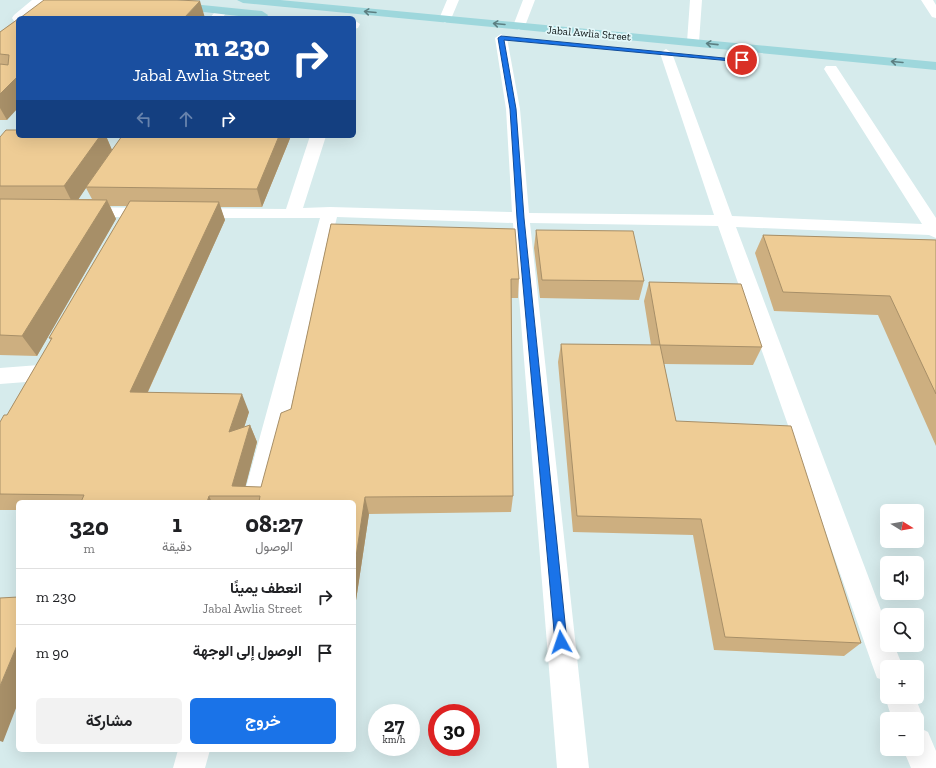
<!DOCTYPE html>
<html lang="ar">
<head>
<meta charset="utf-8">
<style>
	:root { --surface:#fff; --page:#f2f2f2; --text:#202124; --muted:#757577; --line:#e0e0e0; --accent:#1a73e8 }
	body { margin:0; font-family:"Zilla Slab",Vazirmatn,serif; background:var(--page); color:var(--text); direction:rtl; height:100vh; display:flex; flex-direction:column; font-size:15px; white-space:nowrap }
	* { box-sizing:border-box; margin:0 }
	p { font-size:13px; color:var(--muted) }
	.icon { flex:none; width:22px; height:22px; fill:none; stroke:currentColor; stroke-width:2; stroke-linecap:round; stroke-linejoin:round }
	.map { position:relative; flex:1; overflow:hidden; direction:ltr }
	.panel { position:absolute; left:16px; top:500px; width:340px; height:252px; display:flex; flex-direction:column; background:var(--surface); border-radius:6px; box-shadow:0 4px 16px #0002; direction:rtl }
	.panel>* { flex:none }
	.guide { position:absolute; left:16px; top:16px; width:340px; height:122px; border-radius:6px; box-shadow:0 4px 16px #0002; direction:rtl; background:#1a4fa0; color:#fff; overflow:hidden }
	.needle { width:26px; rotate:101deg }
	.controls { position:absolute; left:880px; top:504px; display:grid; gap:8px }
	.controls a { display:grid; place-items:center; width:44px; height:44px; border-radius:6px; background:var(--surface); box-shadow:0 4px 16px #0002; font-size:20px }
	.speed { position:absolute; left:368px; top:704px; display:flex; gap:8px; font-size:20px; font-weight:700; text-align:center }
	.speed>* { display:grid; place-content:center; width:52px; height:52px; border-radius:50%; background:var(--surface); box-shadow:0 4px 16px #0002; line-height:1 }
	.speed small { font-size:10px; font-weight:400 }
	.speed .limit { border:6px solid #d22; background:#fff; color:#111 }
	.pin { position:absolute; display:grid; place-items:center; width:34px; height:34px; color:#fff; margin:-17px; border:2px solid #fff; border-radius:50%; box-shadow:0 1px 4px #0007 }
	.me { position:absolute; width:44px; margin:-22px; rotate:355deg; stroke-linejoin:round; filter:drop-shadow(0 0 3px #0008) }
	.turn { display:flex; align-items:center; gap:14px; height:84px; padding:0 20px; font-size:18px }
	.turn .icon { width:52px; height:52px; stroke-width:2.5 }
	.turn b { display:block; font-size:28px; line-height:34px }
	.lanes { display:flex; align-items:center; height:38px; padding:0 20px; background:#0003; justify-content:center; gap:20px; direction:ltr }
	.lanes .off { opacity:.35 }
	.eta { display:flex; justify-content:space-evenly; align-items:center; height:68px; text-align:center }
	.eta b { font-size:24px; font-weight:700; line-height:28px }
	.action { display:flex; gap:8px; margin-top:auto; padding:8px 20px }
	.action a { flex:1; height:46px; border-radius:6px; background:var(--accent); color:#fff; font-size:16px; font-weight:700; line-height:46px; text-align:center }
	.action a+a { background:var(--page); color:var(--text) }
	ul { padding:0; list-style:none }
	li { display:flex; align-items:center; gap:12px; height:56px; padding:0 20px; border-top:1px solid var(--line) }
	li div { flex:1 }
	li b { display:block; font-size:15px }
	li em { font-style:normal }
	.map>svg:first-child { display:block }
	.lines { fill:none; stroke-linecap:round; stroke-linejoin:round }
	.street { fill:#fff; fill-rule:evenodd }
	.primary { fill:#9ed7dc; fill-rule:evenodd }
	.wall { fill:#cdaf80; fill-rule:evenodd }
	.shaded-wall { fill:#a78f68 }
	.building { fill:#eecc95; stroke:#a78f68 }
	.oneway { stroke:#5c7f82 }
	.route { fill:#1a73e8; stroke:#114b97 }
	.labels { text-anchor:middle; stroke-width:3.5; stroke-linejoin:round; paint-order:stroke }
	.far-street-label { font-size:11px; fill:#0c1314; stroke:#e3f8fa }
</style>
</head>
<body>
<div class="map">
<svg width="936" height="768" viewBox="0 0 936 768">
	<rect width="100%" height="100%" fill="#d6ebec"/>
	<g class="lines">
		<path class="street" d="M32 0H45L25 18H18V22L14 21 12 18 14 15Z
			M447 0H459L451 19 445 23 439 19Z
			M523 0H535L525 26 519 30 513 26Z
			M690 0H702L699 42 693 46 687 42Z
			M921 0H933L936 5V18L932 17Z
			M222 7 228 11 222 18H210L218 8Z
			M354 20 360 24 358 28 354 29Z
			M501 34 507 38 520 109 529 213 714 215 660 53 666 49 672 53 732 216 922 224 824 69 826 66H836L838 69 936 218V238L929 235 736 227 887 626V645H894L903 667H887V681L877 678 873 667 718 226 530 223 589 768H557L513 223 337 217 268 502H242L320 218H193L187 217 184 213 187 209 193 208 286 209 310 136H326L303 208 330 207 512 212 506 109 495 38Z
			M83 207 153 208 159 209 162 213 159 217 153 218 77 216 74 212 77 208Z
			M39 365 47 367 50 373 47 379 39 381 0 384V368Z
			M887 692V697H915L924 719 920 728 928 732 936 751V768H911L903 749H917V719H892L885 697Z
			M178 750H210L205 768H173Z"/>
		<path class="primary" d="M237 0H280L936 62V70L243 3Z
			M173 2 262 11 268 15 266 18H256L169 8 167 6 169 4Z"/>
	</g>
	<path class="wall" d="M18 19 7 120H0V32Z
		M18 136H106L112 150 122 136H291L262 207H220L225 220 148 392 249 412 244 427 250 425 257 442 245 487H261L291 409 331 224 519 279 518 298H511L513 496 511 512 369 514 355 607H354V502H18V510H0V422L7 415 51 340 49 338 127 206H110L116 219 37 356 0 355V137ZM86 188 92 199H78Z
		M536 230 644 281 639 300 540 298 534 248Z
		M763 235 936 240V446L878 315 774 311 755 253Z
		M649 282 762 347 753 365 664 364 676 421 861 643 844 656 714 650 693 535 573 532 558 362 561 344 651 345 644 301Z"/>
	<path class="shaded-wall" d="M200 1 205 18H184Z
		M18 76V108L7 120 0 108V94Z
		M100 136H106L112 150 86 187V188L74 206 64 186Z
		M279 136H291L262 207 257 189Z
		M107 200 116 219 37 356 22 336Z
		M219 202 225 220 140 409 130 392Z
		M242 394 249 412 237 450 229 432Z
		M250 425 257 442 243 496 232 486Z
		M209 496 212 502H207Z
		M365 497 369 514 355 607 354 604V570Z
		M18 643V703L3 742 0 741V686Z"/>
	<path class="building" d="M44 0H177L200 1 184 18H20Z
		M18 19V76L0 94V64L8 65 9 55 0 54V32Z
		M6 130H18V136H100L64 186H0V137Z
		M122 136H279L257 189 86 187Z
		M0 199 107 200 22 336 0 335Z
		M130 201 219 202 130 392 242 394 229 432 250 425 232 486 261 487 281 413 291 409 331 224 515 229 519 279H511L513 496 365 497 354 570V502H259L260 496H209L207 502H81L84 495 0 494V422L4 415H7L52 338H49Z
		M536 230 633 231 644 281 542 280Z
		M763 235 936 240V394L890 296 783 292Z
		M649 282 741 284 762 347 660 345Z
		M561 344 660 345 676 421 791 426 861 643 725 637 701 519 577 516Z
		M18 597V643L0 686V598Z"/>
	<defs><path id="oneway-shaft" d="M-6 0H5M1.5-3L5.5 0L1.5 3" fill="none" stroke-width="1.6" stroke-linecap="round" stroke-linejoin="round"/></defs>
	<g class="oneway">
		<use href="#oneway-shaft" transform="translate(370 12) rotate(-175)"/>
		<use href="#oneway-shaft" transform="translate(499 24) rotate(-175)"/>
		<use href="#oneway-shaft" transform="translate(712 44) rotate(-174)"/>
		<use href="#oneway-shaft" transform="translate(897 62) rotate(-175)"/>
	</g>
	<path class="route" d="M501 36 744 60 742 62 504 40 516 109 524 218 567 642 565 646 561 648 557 646 555 642 517 218 510 109 498 38Z"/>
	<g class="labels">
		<g class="far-street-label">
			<text transform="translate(589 33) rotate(5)" y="4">Jabal Awlia Street</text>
		</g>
	</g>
</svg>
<div class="controls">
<a><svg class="needle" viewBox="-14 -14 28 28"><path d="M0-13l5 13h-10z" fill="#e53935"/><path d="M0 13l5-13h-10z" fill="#757577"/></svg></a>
<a><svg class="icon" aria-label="sound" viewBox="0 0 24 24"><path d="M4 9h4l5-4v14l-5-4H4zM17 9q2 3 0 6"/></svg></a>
<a><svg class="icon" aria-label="search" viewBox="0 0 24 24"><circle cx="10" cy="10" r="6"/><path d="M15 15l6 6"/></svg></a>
<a>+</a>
<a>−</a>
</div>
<div class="speed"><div>27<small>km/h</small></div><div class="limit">30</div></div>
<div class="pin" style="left:742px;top:60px;background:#d93025"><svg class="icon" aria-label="arrive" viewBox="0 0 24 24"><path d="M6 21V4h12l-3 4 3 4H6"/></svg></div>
<svg class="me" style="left:561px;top:642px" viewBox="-20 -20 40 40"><path d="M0-17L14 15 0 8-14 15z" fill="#1a73e8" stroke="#fff" stroke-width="4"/></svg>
<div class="guide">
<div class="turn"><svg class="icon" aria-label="right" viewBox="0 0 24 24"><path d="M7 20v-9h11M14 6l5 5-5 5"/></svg><div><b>230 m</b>Jabal Awlia Street</div></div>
<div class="lanes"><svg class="icon off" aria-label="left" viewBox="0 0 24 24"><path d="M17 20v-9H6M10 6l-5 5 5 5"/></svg><svg class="icon off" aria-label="ahead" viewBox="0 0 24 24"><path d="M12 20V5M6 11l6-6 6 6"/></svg><svg class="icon" aria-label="right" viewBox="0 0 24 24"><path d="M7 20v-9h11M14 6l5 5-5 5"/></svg></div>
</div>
<section class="panel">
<div class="eta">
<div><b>08:27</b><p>الوصول</p></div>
<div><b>1</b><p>دقيقة</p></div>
<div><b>320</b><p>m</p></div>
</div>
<ul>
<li><svg class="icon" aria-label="right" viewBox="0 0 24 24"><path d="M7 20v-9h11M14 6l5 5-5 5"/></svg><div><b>انعطف يمينًا</b><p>Jabal Awlia Street</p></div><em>230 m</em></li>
<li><svg class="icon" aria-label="arrive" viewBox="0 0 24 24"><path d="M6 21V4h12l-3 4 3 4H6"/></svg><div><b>الوصول إلى الوجهة</b></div><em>90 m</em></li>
</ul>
<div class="action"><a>خروج</a><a>مشاركة</a></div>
</section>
</div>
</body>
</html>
